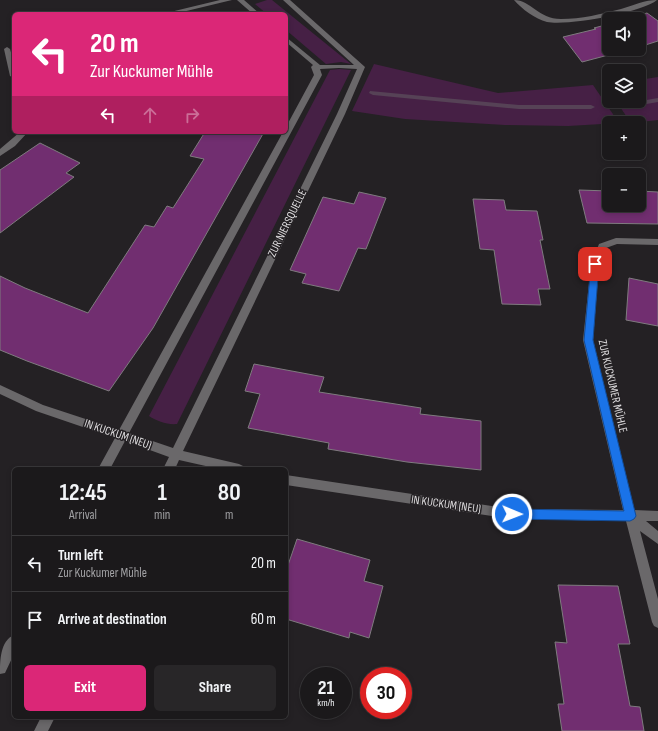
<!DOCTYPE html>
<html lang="en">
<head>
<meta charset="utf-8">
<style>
	:root { --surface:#1b191b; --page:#282628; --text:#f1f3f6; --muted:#a0a0a3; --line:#39383a; --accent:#db2777 }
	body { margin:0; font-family:"Sofia Sans Condensed",sans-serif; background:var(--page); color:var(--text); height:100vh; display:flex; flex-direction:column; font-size:15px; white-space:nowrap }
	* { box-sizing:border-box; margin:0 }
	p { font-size:13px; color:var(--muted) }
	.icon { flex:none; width:22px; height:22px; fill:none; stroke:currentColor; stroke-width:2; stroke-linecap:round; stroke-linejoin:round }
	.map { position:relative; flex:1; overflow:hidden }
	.panel { position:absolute; left:12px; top:467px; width:276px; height:252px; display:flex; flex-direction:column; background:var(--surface); border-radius:6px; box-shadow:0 2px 6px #0003,0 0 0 1px var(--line) }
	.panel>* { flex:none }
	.top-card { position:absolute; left:12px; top:12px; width:276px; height:122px; border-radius:6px; box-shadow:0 2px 6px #0003,0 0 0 1px var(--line); background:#db2777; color:#fff; overflow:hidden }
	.buttons { position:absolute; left:602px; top:12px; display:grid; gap:8px }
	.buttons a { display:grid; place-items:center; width:44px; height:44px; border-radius:6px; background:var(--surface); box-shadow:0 2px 6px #0003,0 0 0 1px var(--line); font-size:20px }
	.speed { position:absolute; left:300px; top:667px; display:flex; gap:8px; font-size:20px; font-weight:700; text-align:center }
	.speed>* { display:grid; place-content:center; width:52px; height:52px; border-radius:50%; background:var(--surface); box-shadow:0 2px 6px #0003,0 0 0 1px var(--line); line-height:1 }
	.speed small { font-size:10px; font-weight:400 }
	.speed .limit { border:6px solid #d22; background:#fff; color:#111 }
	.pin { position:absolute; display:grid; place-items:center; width:34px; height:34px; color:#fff; margin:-17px; border-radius:8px; box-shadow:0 2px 6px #0006 }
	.me { position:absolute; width:44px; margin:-22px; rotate:91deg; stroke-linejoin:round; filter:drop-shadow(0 0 3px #0008) }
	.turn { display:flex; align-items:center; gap:14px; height:84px; padding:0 12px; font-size:18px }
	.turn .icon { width:52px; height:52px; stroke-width:2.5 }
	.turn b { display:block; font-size:28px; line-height:34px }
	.lanes { display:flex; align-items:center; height:38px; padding:0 12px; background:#0003; justify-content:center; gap:20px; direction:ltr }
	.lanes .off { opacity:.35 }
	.eta { display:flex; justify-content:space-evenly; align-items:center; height:68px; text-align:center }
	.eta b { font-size:24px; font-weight:700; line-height:28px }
	.primary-button { display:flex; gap:8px; margin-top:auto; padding:8px 12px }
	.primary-button a { flex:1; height:46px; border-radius:6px; background:var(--accent); color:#fff; font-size:16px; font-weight:700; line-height:46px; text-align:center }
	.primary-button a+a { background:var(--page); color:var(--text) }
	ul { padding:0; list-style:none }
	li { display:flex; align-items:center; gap:12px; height:56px; padding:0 12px; border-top:1px solid var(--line) }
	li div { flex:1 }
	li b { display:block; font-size:15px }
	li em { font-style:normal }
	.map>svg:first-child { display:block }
	.green { fill:#462045 }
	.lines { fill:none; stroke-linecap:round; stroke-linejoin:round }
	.stream { fill:#564256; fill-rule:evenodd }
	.building { fill:#712e70; stroke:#7f7b7f }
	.minor { fill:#6a686a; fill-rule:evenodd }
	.route { fill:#1a73e8; stroke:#114b97 }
	.labels { text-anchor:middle; stroke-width:3; stroke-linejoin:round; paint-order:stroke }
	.street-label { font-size:12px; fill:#dfdddf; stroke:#242124 }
</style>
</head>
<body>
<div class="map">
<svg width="658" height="731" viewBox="0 0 658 731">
	<rect width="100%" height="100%" fill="#242124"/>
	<path class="green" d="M267 0H272L351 64 341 62 326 64 286 30V14H267L255 4Z
		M374 64 498 93 593 85 619 123 568 126 505 125 405 119 352 111Z
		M340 69 351 70 177 424C167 425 157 421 149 416L330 70Z
		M658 77V120L631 123 616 101H639V80Z"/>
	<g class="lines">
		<path class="stream" d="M370 91 519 105H591L595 107 591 109H519L373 95 369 93Z
			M658 98V102L635 106 631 104 635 102Z"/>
	</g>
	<path class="building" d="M647 13 658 21V41L639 47V19H627Z
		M609 24V49H631L582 62 563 37 596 29 594 28Z
		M205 132H264L153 328 109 391 27 361 0 350V276L25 288 88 313 145 225 154 227 167 206 173 208 204 159 190 156Z
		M40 143 80 163 66 173 74 177 0 233V170Z
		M579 190 609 191V205H639V191L658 192V224L587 223Z
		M359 192 386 198 366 249 358 248 339 291 302 283 306 274 290 270 323 197 354 204Z
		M473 199 504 200 506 210 537 211 543 240H540L550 289H538L541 305 502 304 494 250 480 249Z
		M629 278 658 284V326L626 320Z
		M254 364 324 377 319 392 421 408 420 414 481 421V470L407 462 328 449 329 443 248 428 260 394 245 391Z
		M297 539 370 560 364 581 383 586 369 638 350 632 349 638 286 619V571Z
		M558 585 618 586 630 644H618L630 706 640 707 644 731H562L558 704H564L555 642 567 643Z"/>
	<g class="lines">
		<path class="minor" d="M220 0H232L174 14H162Z
			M237 0H244L260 14H253Z
			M283 0H290L365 67 345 114 183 451 239 464 243 466 245 469H219L179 460 175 469H163L169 457 125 441 110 469H98L115 438 36 411 0 394V385L43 405 119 430 283 132H286V127L314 75 311 67 313 65 286 42V37L320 65H354ZM339 68 357 69 337 114 173 448 129 433 322 75 320 69Z
			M514 0C531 0 538 19 561 19 581 19 602 14 621 9 634 5 645 0 657 0 641 13 568 26 547 22 535 19 522 9 514 0Z
			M7 47 10 49 14 63V78L10 76 4 49Z
			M20 132H28L15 146 0 156V149Z
			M616 238 658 239V245L617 244 606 248 599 264 593 340 634 510 658 511V521H646L658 531V544L640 531 658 599V628L654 626 652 622 626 521 512 519 286 485V475L512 509 623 510 583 340 591 264 599 244Z
			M14 635V654L5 673 0 674C0 661 0 641 14 635Z
			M41 717H55L48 731H34Z"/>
	</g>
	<path class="route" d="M595 261 599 264 593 340 636 516 634 519 630 521 512 519 509 518 507 514 509 511 512 509 624 511 584 340 591 264Z"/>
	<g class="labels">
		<g class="street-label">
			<text transform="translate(287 223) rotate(-64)" y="4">ZUR NIERSQUELLE</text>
			<text transform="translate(613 386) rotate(77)" y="4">ZUR KUCKUMER MÜHLE</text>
			<text transform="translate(118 434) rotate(19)" y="4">IN KUCKUM (NEU)</text>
			<text transform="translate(446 504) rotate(8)" y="4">IN KUCKUM (NEU)</text>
		</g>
	</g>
</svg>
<div class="buttons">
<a><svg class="icon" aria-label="sound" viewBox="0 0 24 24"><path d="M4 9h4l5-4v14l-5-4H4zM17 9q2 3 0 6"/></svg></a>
<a><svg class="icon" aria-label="layers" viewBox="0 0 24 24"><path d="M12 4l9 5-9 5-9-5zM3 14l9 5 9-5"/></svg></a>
<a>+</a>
<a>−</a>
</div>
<div class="speed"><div>21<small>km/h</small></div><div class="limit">30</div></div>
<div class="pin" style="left:595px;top:264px;background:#d93025"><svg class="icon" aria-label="arrive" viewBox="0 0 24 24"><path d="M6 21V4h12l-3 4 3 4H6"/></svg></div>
<svg class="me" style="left:512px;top:514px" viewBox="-20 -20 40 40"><circle r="17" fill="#1a73e8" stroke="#fff" stroke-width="3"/><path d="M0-11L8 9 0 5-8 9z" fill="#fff"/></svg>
<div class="top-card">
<div class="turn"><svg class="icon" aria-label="left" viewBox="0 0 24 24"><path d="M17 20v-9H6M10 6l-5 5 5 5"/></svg><div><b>20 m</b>Zur Kuckumer Mühle</div></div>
<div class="lanes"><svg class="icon" aria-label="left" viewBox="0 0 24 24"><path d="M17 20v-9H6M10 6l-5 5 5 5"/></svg><svg class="icon off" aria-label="ahead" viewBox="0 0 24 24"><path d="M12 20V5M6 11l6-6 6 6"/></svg><svg class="icon off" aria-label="right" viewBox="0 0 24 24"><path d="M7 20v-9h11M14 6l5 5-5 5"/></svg></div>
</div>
<section class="panel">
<div class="eta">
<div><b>12:45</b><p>Arrival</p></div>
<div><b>1</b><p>min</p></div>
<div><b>80</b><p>m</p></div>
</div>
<ul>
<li><svg class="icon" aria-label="left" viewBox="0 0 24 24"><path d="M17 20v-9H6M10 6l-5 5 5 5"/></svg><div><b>Turn left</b><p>Zur Kuckumer Mühle</p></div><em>20 m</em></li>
<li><svg class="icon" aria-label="arrive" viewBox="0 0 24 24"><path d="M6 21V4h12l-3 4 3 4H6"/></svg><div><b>Arrive at destination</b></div><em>60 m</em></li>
</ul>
<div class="primary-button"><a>Exit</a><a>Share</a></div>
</section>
</div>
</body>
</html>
